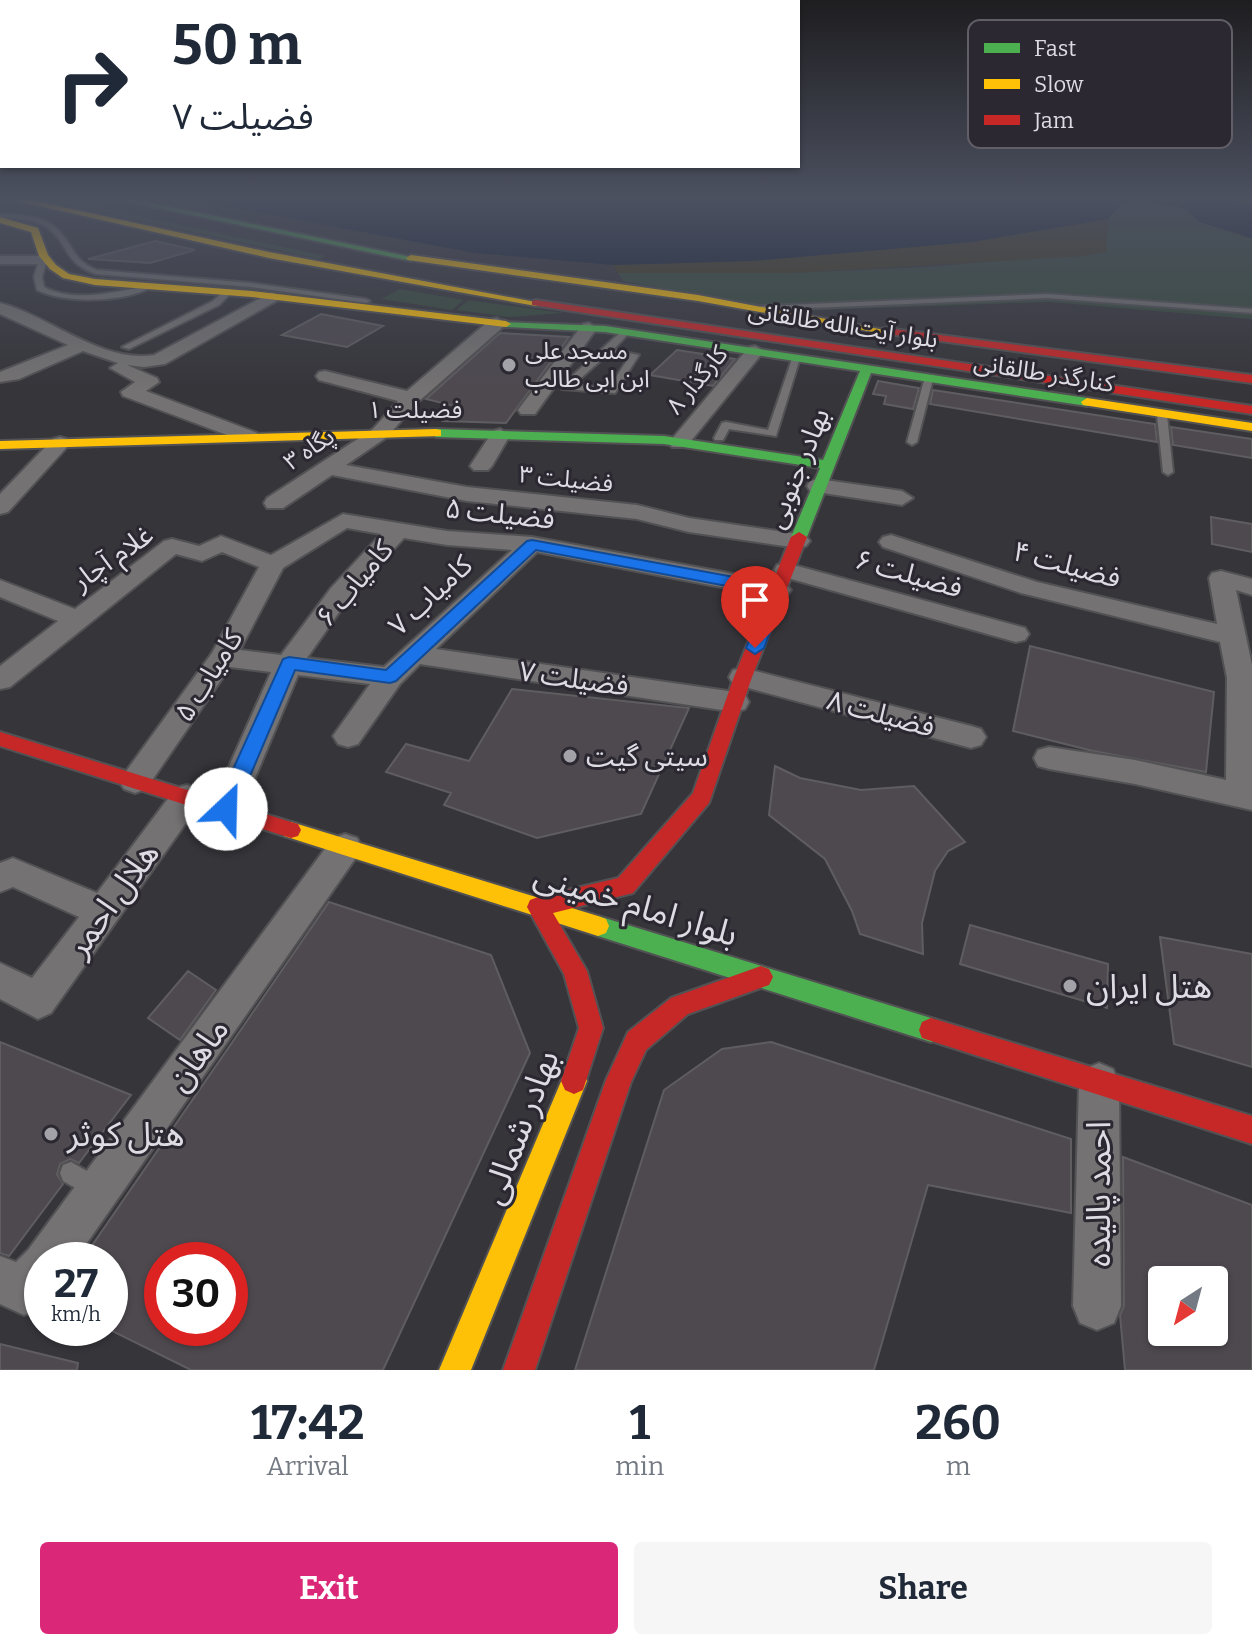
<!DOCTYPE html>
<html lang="en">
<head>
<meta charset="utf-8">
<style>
	:root { --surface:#fff; --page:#f6f6f7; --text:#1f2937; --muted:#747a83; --accent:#db2777 }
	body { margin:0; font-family:Bitter,"Noto Sans Arabic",serif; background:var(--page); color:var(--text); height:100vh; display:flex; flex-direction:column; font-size:30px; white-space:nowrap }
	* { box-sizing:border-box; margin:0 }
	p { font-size:26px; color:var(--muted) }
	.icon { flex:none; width:44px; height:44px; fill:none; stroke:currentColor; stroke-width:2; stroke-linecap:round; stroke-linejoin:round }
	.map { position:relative; height:1370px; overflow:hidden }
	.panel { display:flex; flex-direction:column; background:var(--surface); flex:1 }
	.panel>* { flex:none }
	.banner { position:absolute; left:0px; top:0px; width:800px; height:168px; box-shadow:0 2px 6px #0004; background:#fff; color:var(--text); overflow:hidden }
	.needle { width:52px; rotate:216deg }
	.fabs { position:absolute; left:1148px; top:1266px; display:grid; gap:16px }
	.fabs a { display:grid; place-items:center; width:80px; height:80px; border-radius:8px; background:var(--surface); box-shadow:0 2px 6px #0004; font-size:40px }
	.speed { position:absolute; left:24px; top:1242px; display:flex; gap:16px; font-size:40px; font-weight:700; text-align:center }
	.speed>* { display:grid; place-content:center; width:104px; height:104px; border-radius:50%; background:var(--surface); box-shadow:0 2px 6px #0004; line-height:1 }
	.speed small { font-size:20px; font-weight:400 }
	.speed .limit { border:12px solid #d22; background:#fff; color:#111 }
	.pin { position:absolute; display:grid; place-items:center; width:68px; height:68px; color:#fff; margin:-82px -34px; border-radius:50% 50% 50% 0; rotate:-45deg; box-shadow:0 0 8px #0007 }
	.pin .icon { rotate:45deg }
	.me { position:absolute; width:88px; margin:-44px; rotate:24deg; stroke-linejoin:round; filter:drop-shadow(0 0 6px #0008) }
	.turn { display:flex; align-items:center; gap:28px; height:168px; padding:0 40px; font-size:36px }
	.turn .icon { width:104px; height:104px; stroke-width:2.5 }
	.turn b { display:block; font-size:56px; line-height:68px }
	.eta { display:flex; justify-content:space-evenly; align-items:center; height:136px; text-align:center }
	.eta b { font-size:48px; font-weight:700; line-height:56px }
	.button { display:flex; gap:16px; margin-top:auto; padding:16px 40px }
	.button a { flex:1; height:92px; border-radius:8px; background:var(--accent); color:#fff; font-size:32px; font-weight:700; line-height:92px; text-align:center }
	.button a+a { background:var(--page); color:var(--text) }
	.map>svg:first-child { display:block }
	.green { fill:#384b3d }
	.sand { fill:#423a1f }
	.water { fill:#121f37 }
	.building { fill:#4e494f; stroke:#5f5d60; stroke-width:2; fill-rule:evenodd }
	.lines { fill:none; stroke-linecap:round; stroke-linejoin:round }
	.lane-casing { stroke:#525154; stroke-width:4 }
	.street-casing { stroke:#525154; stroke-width:4 }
	.fast-casing { stroke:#525154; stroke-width:4 }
	.slow-casing { stroke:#525154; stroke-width:4 }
	.jam-casing { stroke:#525154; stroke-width:4 }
	.lane { fill:#747272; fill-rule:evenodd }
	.street { fill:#747272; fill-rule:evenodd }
	.fast { fill:#4caf50; fill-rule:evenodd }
	.slow { fill:#ffc107; fill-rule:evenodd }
	.jam { fill:#c62828; fill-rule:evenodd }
	.route { fill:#1a73e8; stroke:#114b97; stroke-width:2 }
	.poi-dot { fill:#a3a2a8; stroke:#2b2832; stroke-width:3 }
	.labels { text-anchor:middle; stroke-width:6; stroke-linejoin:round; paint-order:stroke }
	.far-street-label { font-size:24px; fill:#dedce3; stroke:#2b2832 }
	.far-poi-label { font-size:24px; fill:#dedce3; stroke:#2b2832; text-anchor:start }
	.street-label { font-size:28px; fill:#dedce3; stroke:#2b2832 }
	.poi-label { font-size:28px; fill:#dedce3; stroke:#2b2832; text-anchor:start }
	.near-street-label { font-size:34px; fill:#dedce3; stroke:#2b2832 }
	.near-poi-label { font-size:34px; fill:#dedce3; stroke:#2b2832; text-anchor:start }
	.key { fill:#2b2832; stroke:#615e67; stroke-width:2 }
	.key-label { font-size:22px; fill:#dedce3 }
</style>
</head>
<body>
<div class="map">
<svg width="1252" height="1370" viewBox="0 0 1252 1370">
	<rect width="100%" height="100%" fill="#36353a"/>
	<path class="green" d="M31 197H49L326 256 319 259Z
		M1134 201 1180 207 1199 222 1252 239V319L1049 302 790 311 623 281 618 273H791L928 267 1106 251 1108 219 1122 203Z
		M400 289 464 300 452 310 381 299Z
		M468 300 564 313 509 317 457 310Z"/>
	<path class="sand" d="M1108 219 1106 252 1086 256 791 273H618L613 265 752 261 972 242Z"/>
	<path class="water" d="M177 197H1218L1252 206V238L1199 222 1190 212 1180 207 1146 202 1122 203 1108 219 972 242 752 261 613 265 475 253Z"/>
	<path class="building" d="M155 241 195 250 150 263 88 259Z
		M321 314 383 326 347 347 282 335Z
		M500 333 569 337 506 423 443 421 455 406 426 399Z
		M677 350 735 359 713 386 650 375Z
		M878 381 919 388 913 409 884 404 886 396 873 394Z
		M933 390 1155 424 1157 442 930 404Z
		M1171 427 1252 439V458L1173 445Z
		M1211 517 1252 524V552L1212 544Z
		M1030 646 1214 692 1206 772 1093 751 1013 731Z
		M512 689 689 708 641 814 537 838 444 805 451 793 386 772 406 744 469 761Z
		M775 766 800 778 861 790 914 786 965 842 948 851 935 871 922 923 923 954 860 934 852 911 825 859 769 815Z
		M329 902 491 955 530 1053 383 1370H191L110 1330V1260H82ZM162 1260H230V1328H162Z
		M970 925 1108 964 1107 1008 960 964Z
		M1160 937 1252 954V1067L1174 1044Z
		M188 971 216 990 180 1040 148 1018Z
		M0 1042 131 1095 79 1163 70 1159 60 1164 57 1174 63 1184 9 1256 0 1253Z
		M771 1042 1071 1139V1213L928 1185 874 1370H575L664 1090 722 1049Z
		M1123 1157 1252 1205V1370H1125L1120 1315 1124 1306ZM1162 1280H1214V1332H1162Z
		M0 1344 78 1363 77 1370H0Z"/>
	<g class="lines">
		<defs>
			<path id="lane" d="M1233 197 1252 199V203L1234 198Z
				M0 214C22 215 46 215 61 233 75 249 74 261 97 270L251 283 366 299 370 301 366 303 251 287 96 274C62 263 69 241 45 226 32 218 15 219 0 218Z
				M44 254 48 256 42 277 44 287C75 303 111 292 144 287L148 289C121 302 65 304 37 290L34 277 40 256Z
				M225 290 232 292 219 305 129 349 122 347 213 301Z
				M1047 294 1252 309V313L1047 298 761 310 757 308 761 306Z
				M623 330 630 332 613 350 639 355 615 393 562 389V385ZM608 354 629 357 609 388 573 385Z
				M796 355 800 358 776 436 729 429 723 440H715L714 438 722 423 726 422 768 430 793 356Z
				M925 377 933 379 917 442 912 445 907 442Z
				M1162 412 1167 415 1173 472 1168 475 1163 472 1157 415Z
				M71 1162 103 1180 106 1188 103 1196 95 1199 63 1181 60 1173 63 1165Z"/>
			<path id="street" d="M0 256H42L49 260 42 264H0Z
				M272 292 280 297 278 300 165 364 144 367 127 365 157 378 159 382 146 391 257 433 260 437 257 441H243L123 396 121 392 135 382 110 368 118 363 83 351 19 379 0 382V372L68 345 0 314V303C50 316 100 363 154 355Z
				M497 318 505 323 503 327 418 402 387 437 346 465 467 487 637 505 689 518 798 534 806 536 810 541 806 546 798 548 689 532 637 519 467 501 332 475 283 508H267L264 503 267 498 373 429 398 401 319 380 316 376 319 372 325 371 407 391 491 319Z
				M589 323 597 328 535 414H521L518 410 521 406 583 324Z
				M755 346 764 351 686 447H672L669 443 672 439 749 347Z
				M500 429 510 435 492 466 488 470H474L470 466 493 431Z
				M60 437 67 439 70 443 67 447 8 512 0 514V494L53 439Z
				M818 479 902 491 913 498 902 505 810 491 807 486 810 481Z
				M343 514 447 531 532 537 778 582 787 585 791 590 787 595 778 598 537 552 436 649 735 692 745 695 749 702 745 709 735 712 420 664 400 684 358 744 348 747 338 744 333 736 370 684 298 675 242 809 237 818 226 821 215 818 210 809 271 672 230 667 146 789 135 793 124 789 119 781 212 653 259 567 222 552 202 561 176 554 10 687 0 689V666L58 621 0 597V580L75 609 164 541 172 539 199 546 221 536 271 555ZM347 528 381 534 331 588 281 655 240 650 283 568ZM404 538 447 545 512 550 384 667 307 658 349 598Z
				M891 535 1037 582 1217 624 1209 578 1212 573 1221 571 1252 579V595L1236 590 1252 665V810L1135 784 1049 769 1038 766 1034 758 1038 750 1049 747 1135 760 1226 780 1227 678 1220 642 1021 593 883 547 879 542 883 537Z
				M786 563 1025 628 1029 634 1025 640 1016 642 777 575 774 570 777 565Z
				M743 668 971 726 981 729 986 737 981 745 971 748 733 684 729 677 733 670Z
				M187 785 198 788 203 797 198 806 51 1013 38 1019 0 999V963L32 978 79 917 13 887 0 892V863L13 858 97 893 176 788Z
				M345 834 357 838 362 847 357 856 75 1260H42L41 1308 24 1315 0 1304V1256L16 1262 28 1250 333 838Z
				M1099 1063 1113 1069 1119 1083 1121 1306 1114 1323 1097 1330 1080 1323 1073 1306 1079 1083 1085 1069Z"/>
			<path id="fast" d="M106 197H123L416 258 411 261Z
				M502 322 605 326 1087 398 1093 402 1087 406 871 373 807 537 799 542 791 537 820 468 664 444 436 437 430 433 436 429 664 436 823 460 860 371 605 332 506 327 502 326Z
				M598 916 931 1018 940 1022 943 1030 940 1038 931 1042 598 936 590 933 587 926 590 919Z"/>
			<path id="slow" d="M0 197H16L269 252 541 303 536 306 269 258Z
				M0 217 38 228 48 255 56 265 69 274 95 279 252 291 506 321 511 324 506 327 252 297 95 285 63 278 50 269 39 256 31 232 0 223Z
				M411 255 698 295 890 331 885 334 698 301 408 260 406 258Z
				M1087 398 1252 423V431L1083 405 1081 402Z
				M436 429 441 430V436L0 449V441Z
				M291 822 598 916 606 919 609 926 606 933 598 936 284 836 281 830 284 824Z
				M574 1068 583 1072 587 1081 471 1370H439L565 1072Z"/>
			<path id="jam" d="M536 300 1252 406V414L532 305V301Z
				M885 328 1252 375V383L881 333V329Z
				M799 532 807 537 752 677 709 803 633 893 553 913 587 971 603 1028 583 1090 574 1094 565 1090 561 1081 579 1028 564 974 527 907 530 900 538 897 618 878 693 793 734 677 791 537Z
				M0 732 291 822 298 824 301 830 298 836 291 838 0 746Z
				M761 966 769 969 773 977 769 985 688 1014 646 1050 631 1082 535 1370H503L606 1080 628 1032 671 998Z
				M931 1018 1252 1116V1144L922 1038 919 1030 922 1022Z"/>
		</defs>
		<use href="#lane" class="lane-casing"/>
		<use href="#street" class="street-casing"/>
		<use href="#fast" class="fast-casing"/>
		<use href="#slow" class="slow-casing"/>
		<use href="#jam" class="jam-casing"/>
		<use href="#lane" class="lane"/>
		<use href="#street" class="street"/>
		<use href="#fast" class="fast"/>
		<use href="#slow" class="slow"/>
		<use href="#jam" class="jam"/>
	</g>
	<linearGradient id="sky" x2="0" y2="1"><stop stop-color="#1e1d20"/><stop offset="0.51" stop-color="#4c5160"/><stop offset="1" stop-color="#4c5160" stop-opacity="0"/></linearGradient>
	<rect width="1252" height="389" fill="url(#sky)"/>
	<path class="route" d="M532 540 778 585 786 590 764 648 755 654 746 648 769 594 536 550 396 681 390 683 295 670 236 809 233 815H218L215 809 283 659 289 657 386 670 527 541Z"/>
	<g class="poi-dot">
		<circle cx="509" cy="365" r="8"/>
		<circle cx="570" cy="756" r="8"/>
		<circle cx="1070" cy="986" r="8"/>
		<circle cx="51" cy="1134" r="8"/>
	</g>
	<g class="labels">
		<g class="far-street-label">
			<text transform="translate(843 325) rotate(9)" y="8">بلوار آیت‌الله طالقانی</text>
			<text transform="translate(1044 373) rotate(9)" y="8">کنارگذر طالقانی</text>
			<text transform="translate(697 380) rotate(-50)" y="8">کارگذار ۸</text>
			<text x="415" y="418">فضیلت ۱</text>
			<text transform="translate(309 449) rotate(-34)" y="8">پگاه ۳</text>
			<text transform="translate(566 479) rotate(6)" y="8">فضیلت ۳</text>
		</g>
		<g class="far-poi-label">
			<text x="525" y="359">مسجد علی<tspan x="525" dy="28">ابن ابی طالب</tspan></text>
		</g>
		<g class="street-label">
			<text transform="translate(797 468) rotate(-68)" y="10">بهادر جنوبی</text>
			<text transform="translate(500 513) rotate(6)" y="10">فضیلت ۵</text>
			<text transform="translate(112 557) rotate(-35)" y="10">غلام آچار</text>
			<text transform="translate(1067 564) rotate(15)" y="10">فضیلت ۴</text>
			<text transform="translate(909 573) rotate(16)" y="10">فضیلت ۶</text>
			<text transform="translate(354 583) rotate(-50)" y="10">کامیاب ۶</text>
			<text transform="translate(430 595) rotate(-43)" y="10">کامیاب ۷</text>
			<text transform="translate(208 675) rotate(-58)" y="10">کامیاب ۵</text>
			<text transform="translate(574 678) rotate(8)" y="10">فضیلت ۷</text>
			<text transform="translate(881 713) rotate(15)" y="10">فضیلت ۸</text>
		</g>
		<g class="poi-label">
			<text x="586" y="766">سیتی گیت</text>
		</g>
		<g class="near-street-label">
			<text transform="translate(112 899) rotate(-54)" y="12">هلال احمر</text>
			<text transform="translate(636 904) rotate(17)" y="12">بلوار امام خمینی</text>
			<text transform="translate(197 1054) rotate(-54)" y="12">ماهان</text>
			<text transform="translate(519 1127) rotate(-69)" y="12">بهادر شمالی</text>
			<text transform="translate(1098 1194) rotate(-90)" y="12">احمد پالیده</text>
		</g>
		<g class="near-poi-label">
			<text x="1086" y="998">هتل ایران</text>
			<text x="67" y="1146">هتل کوثر</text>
		</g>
	</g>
	<rect x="968" y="20" width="264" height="128" rx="12" class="key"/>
	<rect x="984" y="43" width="36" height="10" fill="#4caf50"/>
	<rect x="984" y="79" width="36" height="10" fill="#ffc107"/>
	<rect x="984" y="115" width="36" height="10" fill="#c62828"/>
	<g class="key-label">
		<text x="1034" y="56">Fast</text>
		<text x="1034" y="92">Slow</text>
		<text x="1034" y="128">Jam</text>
	</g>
</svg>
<div class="fabs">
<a><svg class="needle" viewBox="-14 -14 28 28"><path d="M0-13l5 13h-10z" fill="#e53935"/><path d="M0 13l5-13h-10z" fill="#747a83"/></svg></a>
</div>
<div class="speed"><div>27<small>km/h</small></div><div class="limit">30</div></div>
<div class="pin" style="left:755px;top:648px;background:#d93025"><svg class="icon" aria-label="arrive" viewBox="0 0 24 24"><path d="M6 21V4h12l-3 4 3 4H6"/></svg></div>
<svg class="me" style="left:226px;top:809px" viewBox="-20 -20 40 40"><circle r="19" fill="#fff"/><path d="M0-13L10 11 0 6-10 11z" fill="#1a73e8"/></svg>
<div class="banner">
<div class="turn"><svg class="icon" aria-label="right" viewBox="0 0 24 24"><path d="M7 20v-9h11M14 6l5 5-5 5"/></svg><div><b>50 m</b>فضیلت ۷</div></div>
</div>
</div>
<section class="panel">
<div class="eta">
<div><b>17:42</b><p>Arrival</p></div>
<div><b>1</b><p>min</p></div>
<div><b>260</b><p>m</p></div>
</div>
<div class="button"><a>Exit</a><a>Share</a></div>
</section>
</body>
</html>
